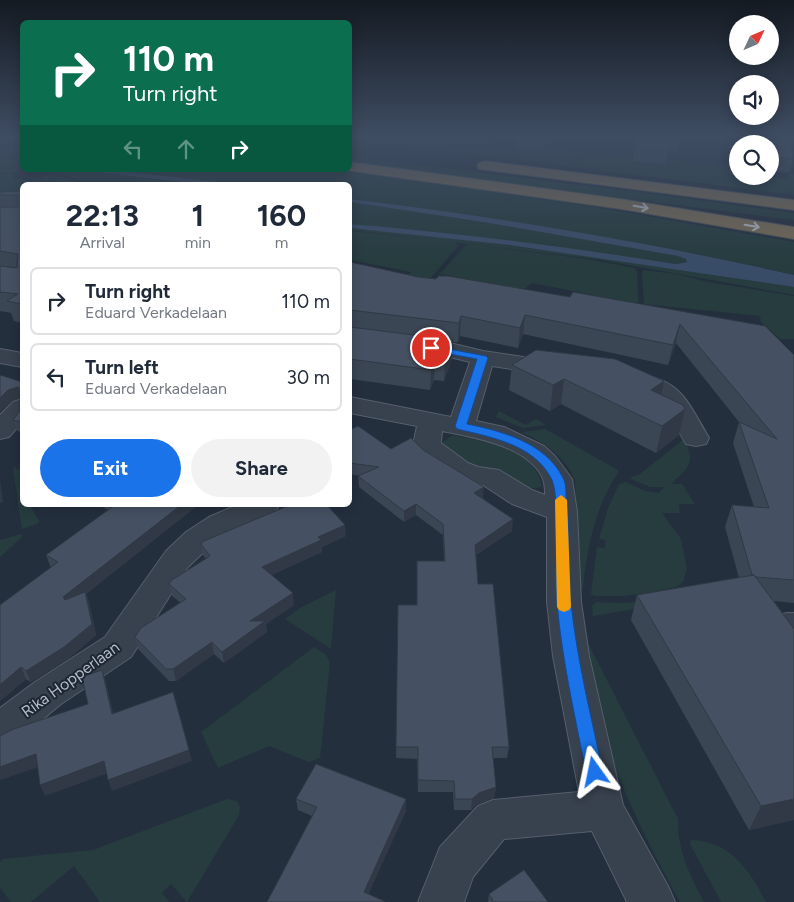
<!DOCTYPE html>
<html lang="en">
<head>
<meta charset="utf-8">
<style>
	:root { --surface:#fff; --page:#f2f2f3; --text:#1f2937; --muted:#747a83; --line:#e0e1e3; --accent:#1a73e8 }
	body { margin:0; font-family:Figtree,sans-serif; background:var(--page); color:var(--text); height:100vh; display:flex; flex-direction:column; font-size:19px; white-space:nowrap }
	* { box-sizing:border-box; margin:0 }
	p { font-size:16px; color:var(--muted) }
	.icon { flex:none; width:28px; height:28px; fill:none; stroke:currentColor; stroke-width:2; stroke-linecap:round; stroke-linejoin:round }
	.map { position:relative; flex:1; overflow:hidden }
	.panel { position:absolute; left:20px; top:182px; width:332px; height:325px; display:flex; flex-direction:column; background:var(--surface); border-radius:8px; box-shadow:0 2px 12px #0003 }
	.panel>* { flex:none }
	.banner { position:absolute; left:20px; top:20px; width:332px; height:152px; border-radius:8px; box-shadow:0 2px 12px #0003; background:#0b6e4f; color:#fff; overflow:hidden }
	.needle { width:32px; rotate:46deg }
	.fabs { position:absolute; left:729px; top:15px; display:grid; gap:10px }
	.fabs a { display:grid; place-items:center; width:50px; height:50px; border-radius:50%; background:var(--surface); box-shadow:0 2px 12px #0003; font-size:25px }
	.pin { position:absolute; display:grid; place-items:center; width:42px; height:42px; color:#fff; margin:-21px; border:2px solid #fff; border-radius:50%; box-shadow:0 1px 5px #0007 }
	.me { position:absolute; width:55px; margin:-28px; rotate:348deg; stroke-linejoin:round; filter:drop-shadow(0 0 4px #0008) }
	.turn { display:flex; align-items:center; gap:18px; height:105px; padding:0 20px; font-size:22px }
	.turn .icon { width:65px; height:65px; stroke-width:2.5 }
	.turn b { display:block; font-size:35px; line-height:42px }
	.lanes { display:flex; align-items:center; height:48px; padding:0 20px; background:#0003; justify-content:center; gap:25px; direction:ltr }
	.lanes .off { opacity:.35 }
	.eta { display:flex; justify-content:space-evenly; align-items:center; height:85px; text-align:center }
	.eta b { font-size:30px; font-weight:700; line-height:35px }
	.button { display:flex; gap:10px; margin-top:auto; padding:10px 20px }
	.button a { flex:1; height:58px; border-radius:30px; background:var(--accent); color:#fff; font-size:20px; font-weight:700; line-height:58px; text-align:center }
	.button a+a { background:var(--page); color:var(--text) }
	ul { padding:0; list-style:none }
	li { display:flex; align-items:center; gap:15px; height:68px; margin:0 10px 8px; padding:0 10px; border:2px solid var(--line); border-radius:8px }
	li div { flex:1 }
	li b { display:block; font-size:19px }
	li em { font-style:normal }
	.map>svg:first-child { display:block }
	.green { fill:#263c3f }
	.water { fill:#394c67 }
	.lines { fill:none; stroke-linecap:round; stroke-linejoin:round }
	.street-casing { stroke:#565f6c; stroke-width:2 }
	.highway-casing { stroke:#434c59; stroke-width:2 }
	.street { fill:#38414e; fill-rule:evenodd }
	.highway { fill:#746855; fill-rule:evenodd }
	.wall { fill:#3b4654 }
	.shaded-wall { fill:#303945 }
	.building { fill:#455162; stroke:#303945 }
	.oneway { stroke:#aeb4bd }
	.route { fill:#1a73e8; stroke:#114b97 }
	.slow { fill:#f59e0b }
	.labels { text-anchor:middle; stroke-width:4; stroke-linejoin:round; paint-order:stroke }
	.near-street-label { font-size:16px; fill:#b4bcc9; stroke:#1d2633 }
</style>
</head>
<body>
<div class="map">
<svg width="794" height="902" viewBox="0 0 794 902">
	<rect width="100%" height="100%" fill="#242f3e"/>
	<path class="green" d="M0 137 22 138V170H79L209 185H89C64 170 28 170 0 173Z
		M350 137H444L511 144 519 146 518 148 537 150 544 148 625 157 626 155 635 156 633 161 665 164 666 159 737 166 738 176H769L789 179V173L794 174V195L534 162 350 141Z
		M350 157 639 192 794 213V220L350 163Z
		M108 170H321L390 177 596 207 794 242V275C647 242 499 219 350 199V185H236Z
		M13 173V179L36 180 48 175 70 179 83 185H22V208L0 210V174Z
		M350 202 489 223 680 256 686 259 687 262 676 264 470 236 350 224Z
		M350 228C499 241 646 264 794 287V295L595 259 350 230Z
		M350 231 453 242 459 245 430 279H405L411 272 350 260Z
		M467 244 587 259 634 268 637 271 639 311 624 301 532 283 526 288 497 291 499 285 441 274 435 279Z
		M644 270 676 274 708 282 794 296V339H780L761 322 760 316 644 304 642 272Z
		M499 411 526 425 536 419 546 425 523 428 496 417Z
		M545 429 618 470V473C595 507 587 548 583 588L581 590H579L575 480C565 456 544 442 521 432Z
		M453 435C484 442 536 448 542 487L525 490 470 467 437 446Z
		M684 439C696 463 689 467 671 484H682L695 504H679L680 513H662L681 539 687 569 683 582 676 587 646 593 624 596H595L591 594 597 547 605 548V540L599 539 608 508 619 484 626 482 645 491 659 493 664 487H650L629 478 640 474Z
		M15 467 22 472V505H30L39 521 37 524 22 529 13 468Z
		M22 534V537L0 557V540Z
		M336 590 331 649 285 619 300 608Z
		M692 599 594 616 593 618 592 606 596 602 620 603Z
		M586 639 678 819C677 849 690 876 704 902H680C642 833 605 759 590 681 587 667 588 652 586 639Z
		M314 647 326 655 330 663 320 758 309 762 269 746 218 768 201 732Z
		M227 799 237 801 240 807 239 815 187 902 171 884 162 893 169 902H100L74 866 31 902H11L0 888V862L3 859 93 850Z
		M691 840C731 841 750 871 766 902H721L690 844Z"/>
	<path class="water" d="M79 170H112L241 185H209Z
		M350 199C499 217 648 242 794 275V287L509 245 350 228V224C459 233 568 247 676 264L687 262 686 259 678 256 489 223 350 202Z"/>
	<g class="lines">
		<defs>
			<path id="street" d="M350 330 446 342 483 351 551 361 560 363 563 368 560 373 551 375 492 366 476 421 504 427 544 446 555 456 572 479 577 512 581 602 589 656 623 805 668 886 675 902H627L592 831 504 839 473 877 464 902H418L440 847 478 806 493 800 579 792 553 656 547 602V517L512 504 483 485 464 482 448 475 424 459 413 445 417 426 350 413V397L451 417 470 362 446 356 350 344ZM442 431C473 437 529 446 543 479 545 484 545 490 545 495L532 490 499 470 478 467 468 463 441 443Z
				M0 349 22 353V367L0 363Z
				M628 371C681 380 684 395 709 438L706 444 696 446 686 444C674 425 668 401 646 390 638 386 628 385 619 383L616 378 619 373Z
				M22 399V422L9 437 0 439V415L13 402Z
				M237 505H279L275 512 231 531 208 548 188 567 131 657 61 704 14 743 0 748V708L35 682 105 637 166 551 186 532 209 517Z
				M787 613H794V651L782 647 770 626 775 616Z"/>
			<path id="highway" d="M485 161 794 200V210L479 169 477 166 479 163Z
				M350 162 621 199 794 227V239L621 209 344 170H350Z"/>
		</defs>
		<use href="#street" class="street-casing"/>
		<use href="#highway" class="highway-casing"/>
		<use href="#street" class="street"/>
		<use href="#highway" class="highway"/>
	</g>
	<path class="wall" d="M518 137H561L557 141 539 150 517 148Z
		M639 137H680L676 152 668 151 665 164 633 161 635 147Z
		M755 137H794V141H791L793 159 789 173 770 171V144H755Z
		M22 191V323L14 321 11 313 0 311V192Z
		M350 262 418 277 570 297 573 292 794 355V603L774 601 794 629V820L749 830 631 620 637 595 739 578 725 527 732 505 754 507 733 443 739 422 676 343 668 365 523 334 518 348 460 336 458 342H453L452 359 444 381 434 380 430 390 350 379Z
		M512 365 661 395 679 435 656 453 561 404 550 411 509 390Z
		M0 375 22 382V432L17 431 13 420 20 411V398L12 401Z
		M350 430 391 449 423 450 483 498 512 531 476 555 478 584 509 747 507 758H493L496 787 494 798 477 804 471 810H454L453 792H418L417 759 396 758 398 605H417L444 561 443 535 416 515 404 522 359 487 358 476H360L350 474Z
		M99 505H198L86 594 89 603 96 635 68 659 31 682 26 679 0 701 51 567 50 566 46 555 108 510Z
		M346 536 322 547V552L271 575 294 605 266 624 267 632 224 663 214 654 176 681H169L138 649 135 637 181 603 172 596 169 584 206 559 203 555 201 544Z
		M296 799 406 811 368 894 267 902 312 816 298 810Z
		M489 894 548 902H488Z"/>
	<path class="shaded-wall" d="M541 137H561L557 141 539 150Z
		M525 315 523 334 518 348 520 328Z
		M461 316 460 336 458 342 459 323Z
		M680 324 676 343 668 365 673 345Z
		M453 340 452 359 444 381 445 361Z
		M435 360 434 380 430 390 431 370Z
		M564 379 561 404 550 411 553 385Z
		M664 381 658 407 651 390Z
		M18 387 21 397 12 401 0 412V398L8 390Z
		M685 409 679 435 656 453 662 426Z
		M0 479 3 502 0 503Z
		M484 487 483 498 474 493Z
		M416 504V515L404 522V511Z
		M181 505H198L86 594 89 603 96 635 68 659 31 682 26 671 67 608 63 597Z
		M513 519 512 531 474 556 475 545Z
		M345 525 346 536 322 547V552L263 578 262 567 318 537Z
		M293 593 294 605 266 624 267 632 224 663 222 652 250 621Z
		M212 642 214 654 176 681 173 669Z
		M21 667 26 679 0 701V685Z
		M102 670 106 682 116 725 112 714Z
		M189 750 192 761 112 791 108 780Z
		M36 754 41 766 1 780 0 779V767Z
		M104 761 108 773 45 796 40 785Z
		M496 787 494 798 477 804 471 810 472 799 479 793Z
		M406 799V811L365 902 364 892Z
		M794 799V820L749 830 761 806Z"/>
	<path class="building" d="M639 137H671L667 150 635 147Z
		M758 137H790L793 159 770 156V144H758Z
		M19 191H22V304L7 301 18 294 0 292V266L17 268 18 254 0 251V207H18V195H0V192Z
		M350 262 418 277 436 279 439 276H448L570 297 573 292 765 326 794 355V580L756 577 754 575H752L732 505 769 508 739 422 777 439 680 324 673 345 525 315 520 328 461 316 459 323 350 310Z
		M350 327 453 340 445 361 435 360 431 370 350 359Z
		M536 350 615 359 664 381 651 390 683 405 685 409 662 426 564 379 553 385 512 365Z
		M0 375 22 382V422L13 420 20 411V388L18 387 8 390 0 398Z
		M358 426 391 449 411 438 423 450 484 487 474 493 513 519 475 545 478 584H493L509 747H492L496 787 479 793 472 799H455L454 781 418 780V747H396L398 605H417V561H445L443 524 416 504 404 511 358 476 379 467 350 463V430Z
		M115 505H181L63 597 65 600 85 592 92 624 64 647 26 671 21 667 0 685V605L58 562 46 555Z
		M290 505H327L345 525 318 537 321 540 262 567 293 593 250 621H265L222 652 212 642 173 669H166L135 637 141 628 186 599 169 584 172 580 210 556 201 544 204 541Z
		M754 575 794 629V799L761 806 637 595Z
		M102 670 112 714 173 692 189 750 108 780 104 761 40 785 36 754 0 767V736L14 729 88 704 82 677Z
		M316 764 406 799 364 892 386 902H267L317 807 296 799Z
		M524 870 548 902H494L489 894Z"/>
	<defs><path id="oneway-shaft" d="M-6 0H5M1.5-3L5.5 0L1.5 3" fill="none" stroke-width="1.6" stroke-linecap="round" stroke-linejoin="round" transform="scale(1.25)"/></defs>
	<g class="oneway">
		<use href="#oneway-shaft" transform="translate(641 207) rotate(9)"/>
		<use href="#oneway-shaft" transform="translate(752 226) rotate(10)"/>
	</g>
	<linearGradient id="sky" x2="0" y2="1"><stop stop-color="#141a22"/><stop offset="0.52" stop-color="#3f4d63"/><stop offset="1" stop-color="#3f4d63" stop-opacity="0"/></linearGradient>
	<rect width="794" height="263" fill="url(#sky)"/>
	<path class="route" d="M427 345 486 356 488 358 467 424C502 431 546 443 563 478 566 483 566 491 566 497 571 532 567 568 571 603 577 660 591 716 603 772L601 777 595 779 589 777 586 772C575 716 562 660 557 603 555 583 556 563 556 542 556 528 558 490 551 478 533 444 490 437 457 429L455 426 477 359 427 350Z"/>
	<path class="slow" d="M561 495 567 500 571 607 569 610 564 612 559 610 557 607 555 500Z"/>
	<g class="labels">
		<g class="near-street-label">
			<text transform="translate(70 679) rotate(-36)" y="6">Rika Hopperlaan</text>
		</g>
	</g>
</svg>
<div class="fabs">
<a><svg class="needle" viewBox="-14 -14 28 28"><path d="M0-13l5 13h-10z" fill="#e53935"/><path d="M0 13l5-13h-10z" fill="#747a83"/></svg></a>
<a><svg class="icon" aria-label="sound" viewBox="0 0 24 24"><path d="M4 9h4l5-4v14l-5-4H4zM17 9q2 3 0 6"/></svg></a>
<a><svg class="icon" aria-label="search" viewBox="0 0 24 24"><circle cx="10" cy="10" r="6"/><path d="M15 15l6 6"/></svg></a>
</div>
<div class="pin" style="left:431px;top:348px;background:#d93025"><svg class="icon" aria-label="arrive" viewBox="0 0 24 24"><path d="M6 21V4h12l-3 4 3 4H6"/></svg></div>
<svg class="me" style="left:595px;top:772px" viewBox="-20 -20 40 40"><path d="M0-17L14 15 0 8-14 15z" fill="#1a73e8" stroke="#fff" stroke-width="4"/></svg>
<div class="banner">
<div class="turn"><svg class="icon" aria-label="right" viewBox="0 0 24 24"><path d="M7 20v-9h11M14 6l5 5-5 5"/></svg><div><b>110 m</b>Turn right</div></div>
<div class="lanes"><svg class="icon off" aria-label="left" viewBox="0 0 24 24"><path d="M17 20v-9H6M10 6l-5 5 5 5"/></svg><svg class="icon off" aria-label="ahead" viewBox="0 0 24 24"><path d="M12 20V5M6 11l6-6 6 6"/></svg><svg class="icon" aria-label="right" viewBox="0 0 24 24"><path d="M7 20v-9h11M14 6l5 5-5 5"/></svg></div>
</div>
<section class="panel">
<div class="eta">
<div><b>22:13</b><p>Arrival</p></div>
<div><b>1</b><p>min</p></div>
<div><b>160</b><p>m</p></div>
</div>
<ul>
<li><svg class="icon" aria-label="right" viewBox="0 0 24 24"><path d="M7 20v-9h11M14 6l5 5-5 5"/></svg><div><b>Turn right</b><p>Eduard Verkadelaan</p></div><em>110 m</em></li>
<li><svg class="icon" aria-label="left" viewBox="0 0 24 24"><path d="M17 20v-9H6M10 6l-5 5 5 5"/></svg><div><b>Turn left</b><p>Eduard Verkadelaan</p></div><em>30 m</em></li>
</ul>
<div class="button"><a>Exit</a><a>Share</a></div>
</section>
</div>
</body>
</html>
